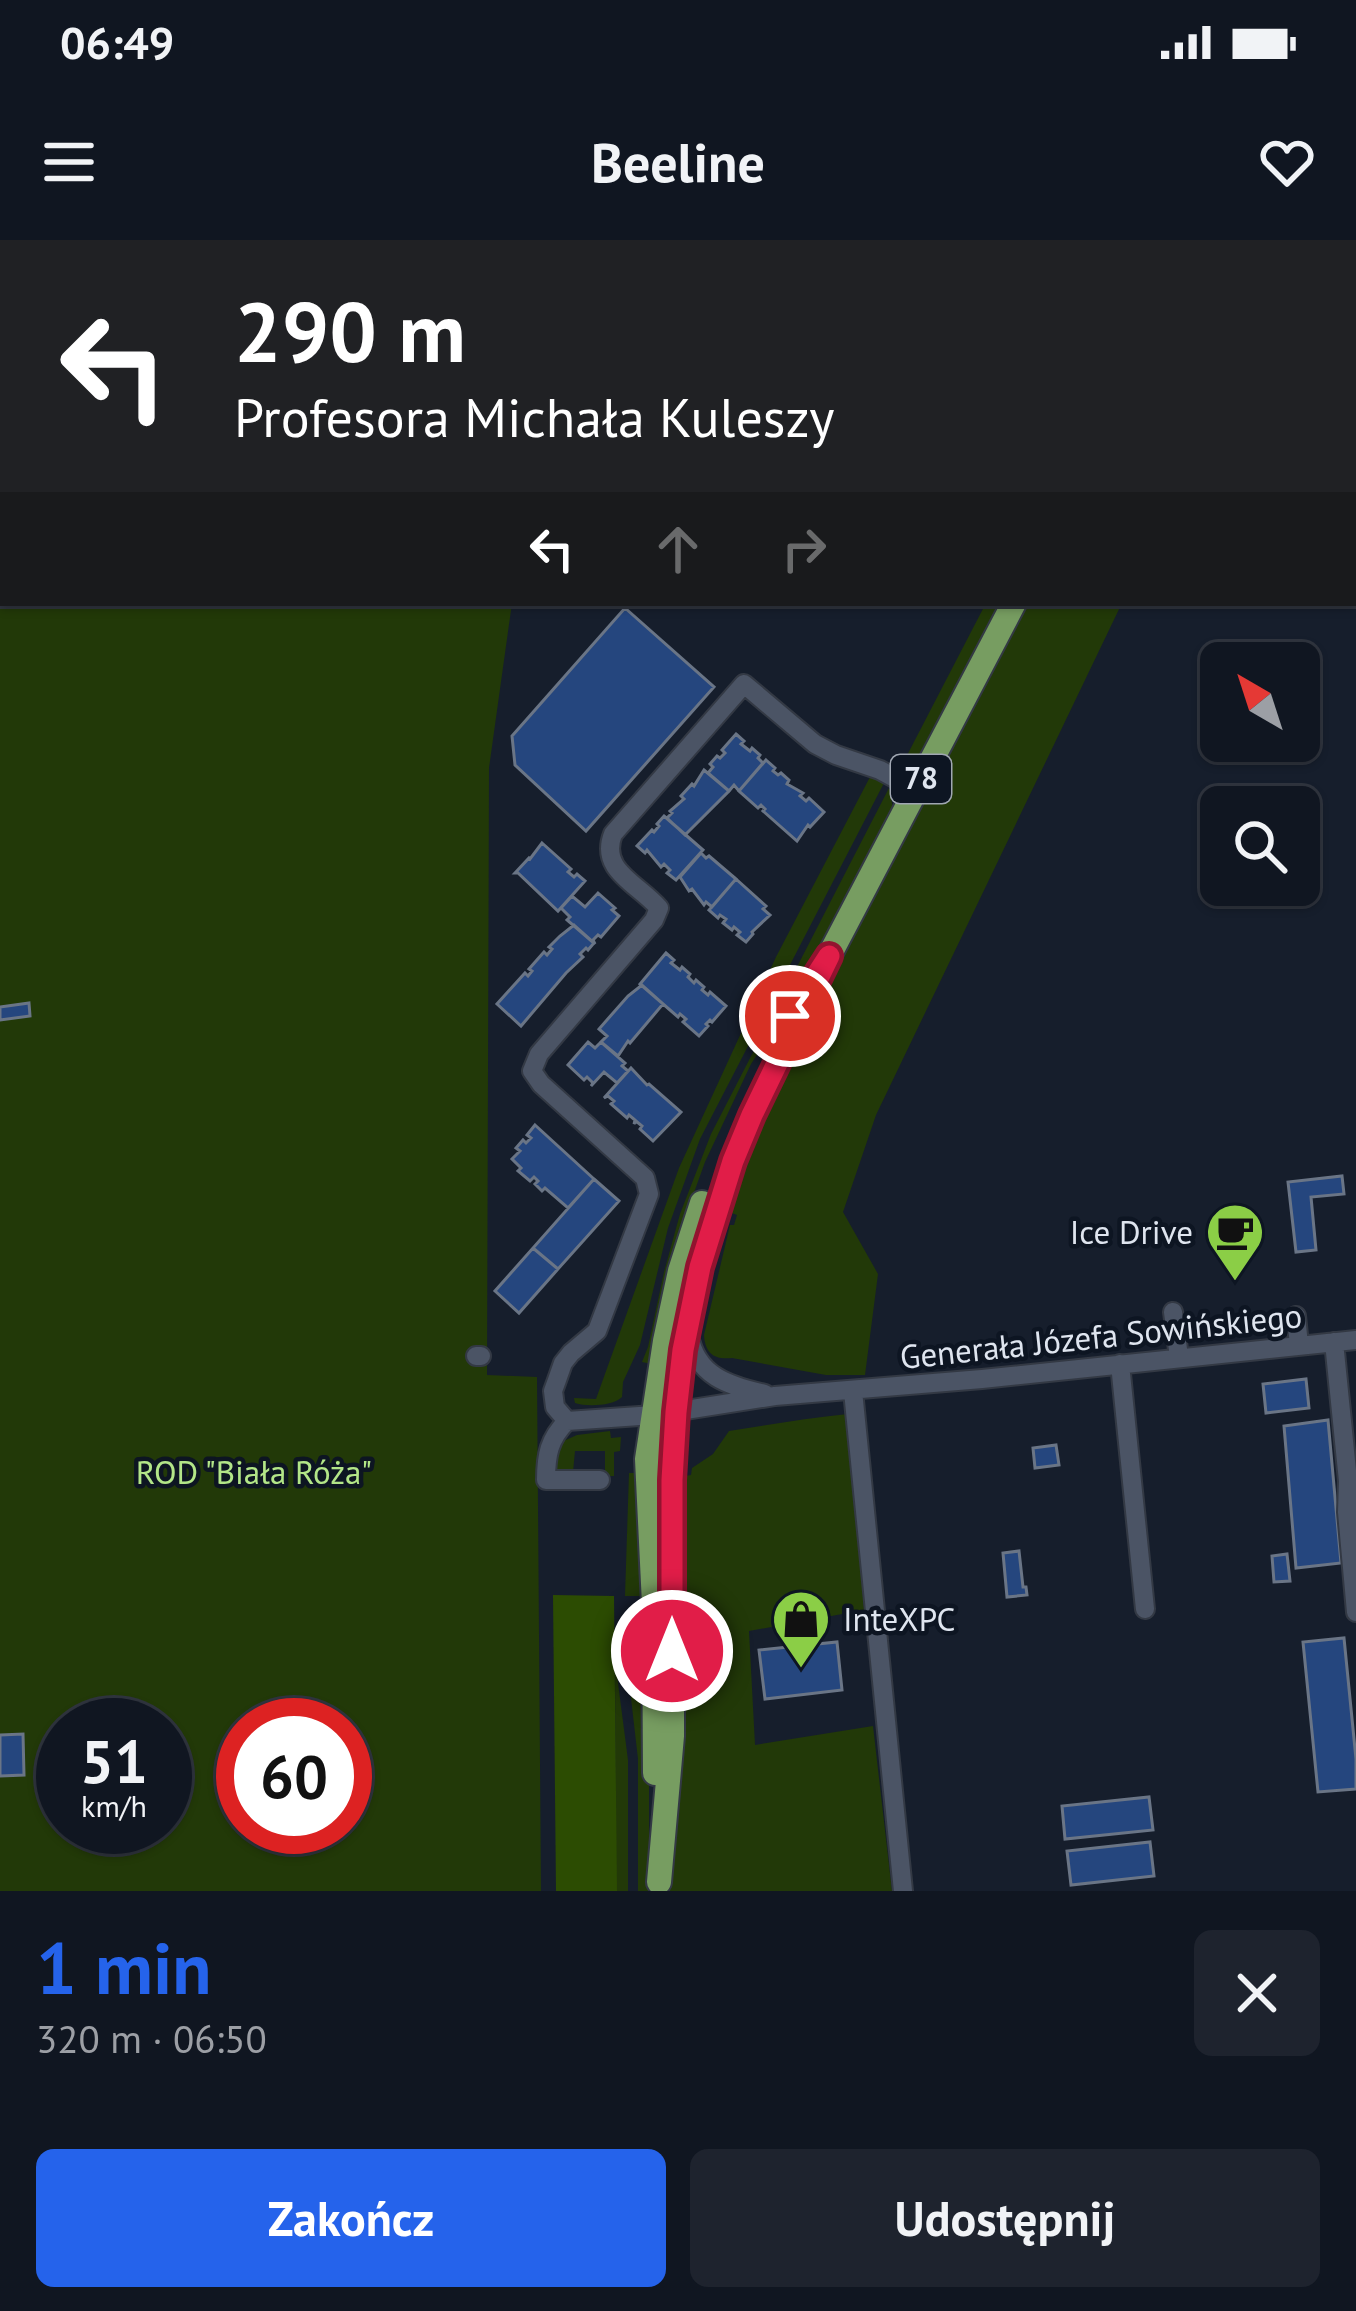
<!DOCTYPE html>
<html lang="pl">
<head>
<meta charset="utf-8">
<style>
	:root { --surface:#101621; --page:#1e232e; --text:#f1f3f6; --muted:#9c9fa5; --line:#30353f; --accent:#2563eb }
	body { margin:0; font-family:"PT Sans",sans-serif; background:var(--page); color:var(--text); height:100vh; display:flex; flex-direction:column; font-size:45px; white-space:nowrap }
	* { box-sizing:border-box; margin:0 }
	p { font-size:39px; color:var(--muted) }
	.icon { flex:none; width:66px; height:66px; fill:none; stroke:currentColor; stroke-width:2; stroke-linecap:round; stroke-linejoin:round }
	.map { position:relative; height:1651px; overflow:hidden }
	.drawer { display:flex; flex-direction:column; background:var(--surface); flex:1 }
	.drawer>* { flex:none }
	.top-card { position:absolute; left:0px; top:0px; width:1356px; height:366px; box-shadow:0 3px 9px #0004,0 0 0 3px var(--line); background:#202124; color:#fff; overflow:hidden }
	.needle { width:78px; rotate:321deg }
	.buttons { position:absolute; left:1200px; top:402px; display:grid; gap:24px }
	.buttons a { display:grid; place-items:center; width:120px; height:120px; border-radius:18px; background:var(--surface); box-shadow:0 3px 9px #0004,0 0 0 3px var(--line); font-size:60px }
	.speed { position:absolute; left:36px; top:1458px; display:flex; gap:24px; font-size:60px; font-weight:700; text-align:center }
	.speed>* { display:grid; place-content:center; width:156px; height:156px; border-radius:50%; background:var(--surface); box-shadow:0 3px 9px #0004,0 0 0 3px var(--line); line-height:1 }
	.speed small { font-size:30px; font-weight:400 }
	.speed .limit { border:18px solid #d22; background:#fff; color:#111 }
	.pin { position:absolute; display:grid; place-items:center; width:102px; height:102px; color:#fff; margin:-51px; border:6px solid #fff; border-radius:50%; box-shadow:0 3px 12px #0007 }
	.me { position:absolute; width:132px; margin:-66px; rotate:0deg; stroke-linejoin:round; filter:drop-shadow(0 0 9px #0008) }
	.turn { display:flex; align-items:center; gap:42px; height:252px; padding:0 36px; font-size:54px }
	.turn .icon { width:156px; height:156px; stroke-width:2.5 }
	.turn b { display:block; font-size:84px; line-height:102px }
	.lanes { display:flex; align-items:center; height:114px; padding:0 36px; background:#0003; justify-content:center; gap:60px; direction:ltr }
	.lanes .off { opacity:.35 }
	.round { display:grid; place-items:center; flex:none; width:126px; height:126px; border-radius:18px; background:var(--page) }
	.overview { display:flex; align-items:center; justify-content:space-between; height:204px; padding:0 36px }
	h1 { font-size:72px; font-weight:700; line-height:90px; color:var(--accent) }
	.cta { display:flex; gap:24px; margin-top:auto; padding:24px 36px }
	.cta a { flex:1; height:138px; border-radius:18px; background:var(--accent); color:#fff; font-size:48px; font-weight:700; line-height:138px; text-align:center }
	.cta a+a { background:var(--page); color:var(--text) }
	.status { display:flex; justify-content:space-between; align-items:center; height:84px; padding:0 60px; background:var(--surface); direction:ltr }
	.status svg { height:33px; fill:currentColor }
	header { display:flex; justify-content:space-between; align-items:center; height:156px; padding:0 36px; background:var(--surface); font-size:54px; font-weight:700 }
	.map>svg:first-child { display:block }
	.green { fill:#223908; fill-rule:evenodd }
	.forest { fill:#2c4c02 }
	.building { fill:#25467e; stroke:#6a7586; stroke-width:3 }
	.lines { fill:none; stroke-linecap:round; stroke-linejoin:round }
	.minor-casing { stroke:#333944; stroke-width:22 }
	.major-casing { stroke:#333944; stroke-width:28 }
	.minor { stroke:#4b5465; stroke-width:18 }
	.major { stroke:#779d61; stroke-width:24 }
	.route-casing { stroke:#92132f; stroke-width:30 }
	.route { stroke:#e11d48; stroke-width:21 }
	.labels { text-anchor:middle; stroke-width:9; stroke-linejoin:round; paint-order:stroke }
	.shield { fill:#0d1522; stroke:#a0a7b2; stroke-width:3 }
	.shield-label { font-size:30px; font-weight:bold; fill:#dfe5ef }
	.poi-label { font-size:33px; fill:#dfe5ef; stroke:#0d1522; text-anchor:end }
	.street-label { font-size:33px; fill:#dfe5ef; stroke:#0d1522 }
	.park-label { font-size:33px; fill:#b3e688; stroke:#0d1522 }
</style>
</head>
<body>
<div class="status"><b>06:49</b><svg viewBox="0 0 49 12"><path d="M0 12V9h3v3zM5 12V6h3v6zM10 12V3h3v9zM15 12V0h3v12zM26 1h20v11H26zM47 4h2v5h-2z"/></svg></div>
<header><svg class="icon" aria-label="menu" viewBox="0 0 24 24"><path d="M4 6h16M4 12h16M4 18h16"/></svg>Beeline<svg class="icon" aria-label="heart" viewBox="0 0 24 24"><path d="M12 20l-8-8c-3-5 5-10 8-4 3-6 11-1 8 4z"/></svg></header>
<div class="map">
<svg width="1356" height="1651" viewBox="0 0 1356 1651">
	<rect width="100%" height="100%" fill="#161e2c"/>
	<path class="green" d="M0 0H546V3H3V363H512L489 528 487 1135 537 1137 541 1651H0ZM63 1485H165V1587H63ZM243 1485H345V1587H243Z
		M986 363H1001L924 511 914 522 902 525Z
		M1025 363H1122L876 875 843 972 878 1034 865 1135H826L732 1118C715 1120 705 1114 704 1095L730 985H734L737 975 729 972 750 895Z
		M870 537 884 543 700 899 668 988 640 1105 623 1142 622 1157C613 1166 587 1167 575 1163L574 1158 596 1159 679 928 776 717Z
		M889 548 893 568 801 748 751 824 705 922 687 972 652 1124 642 1122 648 1107 664 1032 680 974 711 894Z
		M848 1174 864 1370 749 1391 755 1505 873 1486 892 1651H669V1587L687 1408 685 1236 691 1235 692 1228 713 1214 729 1191C769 1185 807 1178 848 1174Z
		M610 1191 611 1198 621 1197 620 1211 614 1212V1236H605V1211H575L573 1232 559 1235 554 1229 559 1203 577 1195Z
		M629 1233H641L642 1356H625Z
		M625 1406H642L649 1445V1651H638V1519Z
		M615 1420 628 1520V1651H616Z"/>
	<path class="forest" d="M553 1355 614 1356 617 1651H556Z"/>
	<path class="building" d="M625 368 714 447 586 591 515 525 512 496Z
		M736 494 744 501 741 504 750 511 752 508 760 515 758 518 763 523 739 551 734 545 729 551 708 533 713 527 710 524 717 516 720 518 725 513 722 510Z
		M766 520 775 528 773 531 778 535 781 533 789 540 787 544 803 553 800 556 806 561 809 558 824 572 810 587 808 585 797 601 763 571 765 569 761 565 758 568 739 551Z
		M704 530 729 551 685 595 667 578 672 573 670 571 684 559 681 556 692 544 694 546Z
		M664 576 703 610 676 640 667 633 670 630 664 624 661 627 647 610 645 613 637 606 652 590 654 592 659 586 657 584Z
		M542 603 571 629 568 632 574 637 577 634 585 641 558 671 518 633H515L529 618 530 619Z
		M701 613 706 618 709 616 736 639 712 667 706 662 704 665 692 649 689 651 680 637Z
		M736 639 766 666 763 669 770 675 752 692 753 694 746 702 737 695 740 692 734 687 732 690 723 683 726 679 720 675 718 678 709 670Z
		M598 653 615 668 612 670 619 676 601 697 598 695 593 700 595 704 567 680 570 677 561 668 572 656 585 667Z
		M574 685 594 703 588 710 586 708 580 714 583 717 566 733 521 786 497 764 525 733 528 736 532 731 529 729 544 712 547 715 552 709 549 707 560 696Z
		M666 713 674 720 671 723 680 730 682 727 690 734 688 737 694 743 696 740 704 747 702 750 708 755 710 752 726 766 712 782 710 780 706 784 708 786 699 796 683 782 686 779 680 774 678 777 640 744Z
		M642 745 663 764 630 803 628 801 618 816 601 802 607 796 599 789 628 756Z
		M29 763 30 776 0 780V767Z
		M588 802 595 808 601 802 625 823 622 826 628 831 617 843 604 832 591 846 593 843 587 837 584 840 568 825Z
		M631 828 647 845 649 844 681 872 653 901 640 889 642 886 636 881 634 884 635 880 629 875 627 878 611 864 614 861 608 856 604 858Z
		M535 885 594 939 568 968 545 948 542 951 535 944 538 941 534 937 530 941 518 931 521 928 512 919 520 911 516 908 523 900 526 903 531 898 527 895Z
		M1342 936 1344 954 1311 957 1316 1010 1296 1012 1288 942Z
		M594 939 619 961 558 1029 533 1008Z
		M533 1008 558 1029 519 1073 495 1051Z
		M1306 1139 1309 1168 1266 1173 1263 1144Z
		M1328 1180 1341 1323 1296 1328 1284 1186Z
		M1056 1205 1059 1225 1035 1228 1033 1208Z
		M1019 1311 1023 1347H1026L1027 1355 1007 1357 1003 1313Z
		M1287 1314 1290 1341 1274 1342 1272 1316Z
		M1344 1398 1356 1519V1549L1318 1552 1303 1402Z
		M837 1402 842 1450 765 1459 759 1410Z
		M23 1494 24 1535 0 1536V1495Z
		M1149 1557 1153 1590 1065 1599 1062 1566Z
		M1150 1602 1154 1636 1071 1645 1067 1611Z"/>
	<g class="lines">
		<defs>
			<path id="minor" d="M1173 1072 1179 1117
				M1296 1076 1299 1105
				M689 1095C696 1136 729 1146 765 1154
				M1334 1102 1348 1241 1347 1272 1356 1372
				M476 1116H481
				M1120 1124 1145 1369
				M853 1151 903 1651
				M567 1181 555 1167 553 1151 557 1140 563 1123 571 1113 597 1091 649 954 645 938 541 844 532 831 539 814 654 680 659 668C637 643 599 630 613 594L744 444 815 504 836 515 880 530 915 549
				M600 1240H546C546 1215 549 1199 567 1181L654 1175 775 1156 982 1139 1356 1100"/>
			<path id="major" d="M1183 3 1184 0
				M655 1533 654 1364 647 1219 665 1101 680 1031 702 963
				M659 1642 672 1496V1240L678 1138 700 1027 733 921 752 875 829 716 1014 363"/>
		</defs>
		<use href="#minor" class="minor-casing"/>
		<use href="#major" class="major-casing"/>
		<use href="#minor" class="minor"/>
		<use href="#major" class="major"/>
	</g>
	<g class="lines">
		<defs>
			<path id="route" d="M672 1411V1240L676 1172 683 1110 700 1027 733 921 752 875 829 716 790 776"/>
		</defs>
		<use href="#route" class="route-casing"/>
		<use href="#route" class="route"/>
	</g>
	<defs>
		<symbol id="cafe-pin" viewBox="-11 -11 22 30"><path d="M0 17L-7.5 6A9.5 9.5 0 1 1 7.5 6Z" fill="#8bce46" stroke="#0d1522"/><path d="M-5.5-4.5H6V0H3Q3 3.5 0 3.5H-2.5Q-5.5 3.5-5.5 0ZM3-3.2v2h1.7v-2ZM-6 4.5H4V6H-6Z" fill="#111"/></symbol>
		<symbol id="shop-pin" viewBox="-11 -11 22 30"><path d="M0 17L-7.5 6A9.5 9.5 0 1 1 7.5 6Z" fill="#8bce46" stroke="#0d1522"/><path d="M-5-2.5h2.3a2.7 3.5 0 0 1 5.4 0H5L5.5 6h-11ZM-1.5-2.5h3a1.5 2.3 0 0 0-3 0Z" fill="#111"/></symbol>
	</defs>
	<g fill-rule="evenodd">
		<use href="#cafe-pin" x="1202" y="959" width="66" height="90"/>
		<use href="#shop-pin" x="768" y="1346" width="66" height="90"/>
	</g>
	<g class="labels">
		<rect class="shield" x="891" y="515" width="60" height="48" rx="9"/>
		<g class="shield-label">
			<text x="921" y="549">78</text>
		</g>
		<g class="poi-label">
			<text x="1193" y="1004">Ice Drive</text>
			<text x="843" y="1391" text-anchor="start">InteXPC</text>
		</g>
		<g class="street-label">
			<text transform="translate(1101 1096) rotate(-6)" y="12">Generała Józefa Sowińskiego</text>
		</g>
		<g class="park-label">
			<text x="254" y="1244">ROD "Biała Róża"</text>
		</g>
	</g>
</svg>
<div class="buttons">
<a><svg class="needle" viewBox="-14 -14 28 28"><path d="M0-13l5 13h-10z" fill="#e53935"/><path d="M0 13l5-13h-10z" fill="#9c9fa5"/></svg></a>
<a><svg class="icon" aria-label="search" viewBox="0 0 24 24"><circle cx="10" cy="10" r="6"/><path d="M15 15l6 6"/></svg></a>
</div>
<div class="speed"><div>51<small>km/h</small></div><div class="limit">60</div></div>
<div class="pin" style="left:790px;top:776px;background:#d93025"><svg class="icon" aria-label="arrive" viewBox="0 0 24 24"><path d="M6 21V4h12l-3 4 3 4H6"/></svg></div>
<svg class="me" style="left:672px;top:1411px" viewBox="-20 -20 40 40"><circle r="17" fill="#e11d48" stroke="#fff" stroke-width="3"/><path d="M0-11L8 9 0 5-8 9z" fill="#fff"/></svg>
<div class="top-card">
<div class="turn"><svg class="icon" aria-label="left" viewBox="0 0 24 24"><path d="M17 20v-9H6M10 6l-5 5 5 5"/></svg><div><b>290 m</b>Profesora Michała Kuleszy</div></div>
<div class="lanes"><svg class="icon" aria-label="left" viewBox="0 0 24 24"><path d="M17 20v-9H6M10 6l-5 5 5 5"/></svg><svg class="icon off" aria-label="ahead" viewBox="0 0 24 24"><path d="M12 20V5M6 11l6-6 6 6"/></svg><svg class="icon off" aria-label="right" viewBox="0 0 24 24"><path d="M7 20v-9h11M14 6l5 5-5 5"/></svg></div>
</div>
</div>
<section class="drawer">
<div class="overview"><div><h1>1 min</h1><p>320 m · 06:50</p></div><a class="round"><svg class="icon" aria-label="close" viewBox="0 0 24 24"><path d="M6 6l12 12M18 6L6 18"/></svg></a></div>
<div class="cta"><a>Zakończ</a><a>Udostępnij</a></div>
</section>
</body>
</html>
